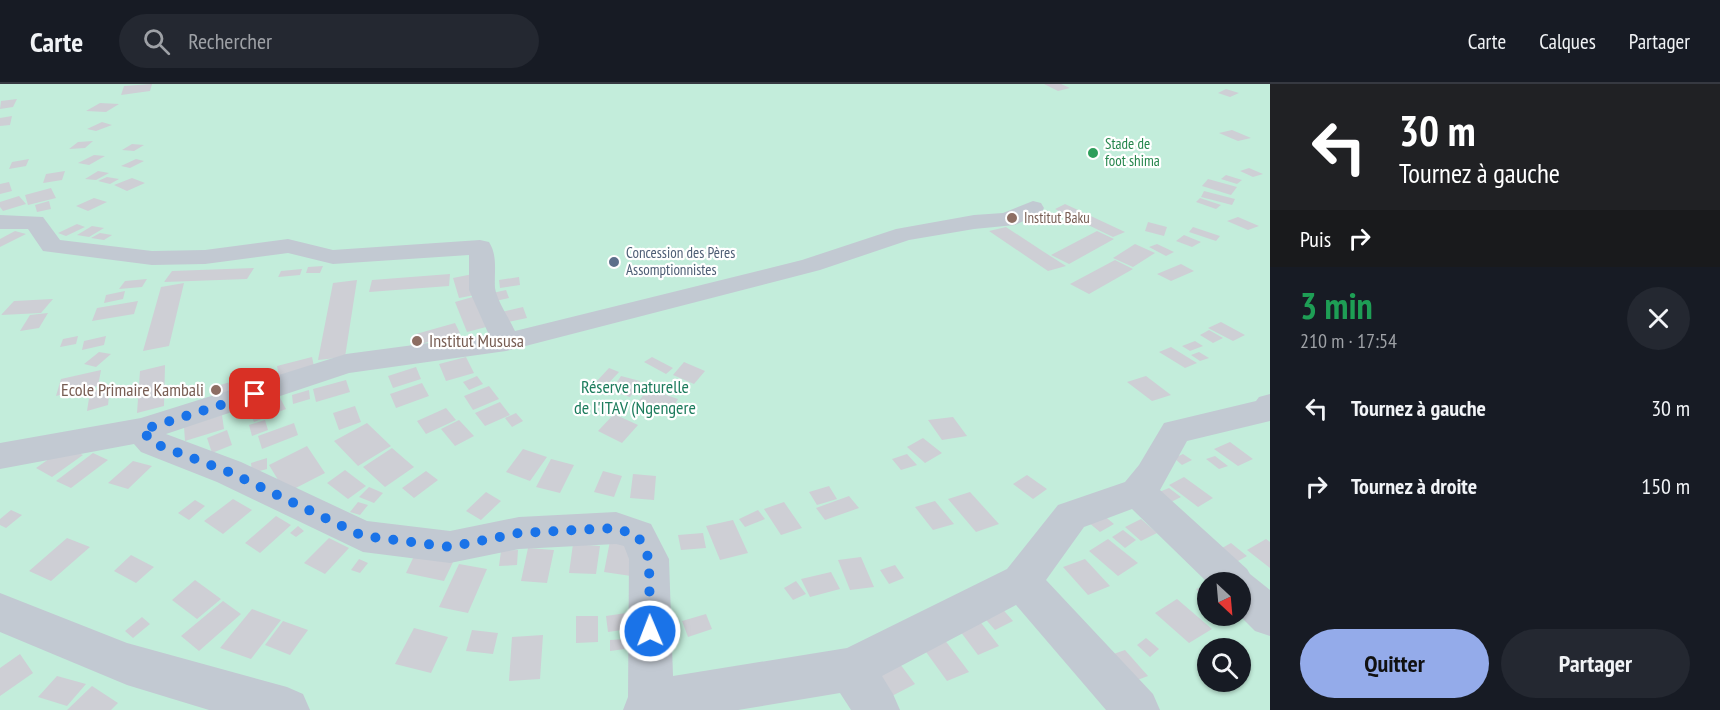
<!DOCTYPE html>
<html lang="fr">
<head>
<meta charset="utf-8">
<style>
	:root { --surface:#171b24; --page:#242831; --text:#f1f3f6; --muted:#9ea1a6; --line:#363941; --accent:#94abea }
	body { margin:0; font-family:"PT Sans Narrow",sans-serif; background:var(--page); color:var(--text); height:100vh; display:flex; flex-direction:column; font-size:22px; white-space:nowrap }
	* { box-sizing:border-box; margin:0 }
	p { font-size:20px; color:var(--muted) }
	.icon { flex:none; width:33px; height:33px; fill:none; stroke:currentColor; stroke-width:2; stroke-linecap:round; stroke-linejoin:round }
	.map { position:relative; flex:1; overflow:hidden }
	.sheet { display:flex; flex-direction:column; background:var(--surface); width:450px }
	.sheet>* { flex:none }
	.top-card { background:#202124; color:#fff; overflow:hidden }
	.needle { width:39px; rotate:154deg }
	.fabs { position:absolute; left:1197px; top:488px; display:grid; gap:12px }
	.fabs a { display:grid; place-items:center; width:54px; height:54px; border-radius:50%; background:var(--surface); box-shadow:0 2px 4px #0004; font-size:30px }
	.pin { position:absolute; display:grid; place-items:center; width:51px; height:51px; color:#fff; margin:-26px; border-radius:12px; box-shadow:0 3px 9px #0006 }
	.me { position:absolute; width:66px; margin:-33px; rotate:359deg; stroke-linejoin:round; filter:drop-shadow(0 0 4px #0008) }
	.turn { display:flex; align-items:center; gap:21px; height:126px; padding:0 30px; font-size:27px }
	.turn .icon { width:78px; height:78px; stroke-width:2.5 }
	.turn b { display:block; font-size:42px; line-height:51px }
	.then { display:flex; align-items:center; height:57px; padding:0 30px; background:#0003; gap:12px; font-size:22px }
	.round { display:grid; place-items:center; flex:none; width:63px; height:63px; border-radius:32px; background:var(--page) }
	.headline { display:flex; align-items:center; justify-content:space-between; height:102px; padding:0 30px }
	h1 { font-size:36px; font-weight:600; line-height:45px; color:#1e9e55 }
	.button { display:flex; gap:12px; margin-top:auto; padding:12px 30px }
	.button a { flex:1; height:69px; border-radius:36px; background:var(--accent); color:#111; font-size:24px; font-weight:600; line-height:69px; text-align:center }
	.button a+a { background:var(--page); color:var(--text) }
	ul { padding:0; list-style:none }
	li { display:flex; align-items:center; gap:18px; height:78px; padding:0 30px }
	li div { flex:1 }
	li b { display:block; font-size:22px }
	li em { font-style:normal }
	header { display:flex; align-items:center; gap:36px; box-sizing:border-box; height:84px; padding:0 30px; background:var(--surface); border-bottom:2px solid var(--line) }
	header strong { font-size:28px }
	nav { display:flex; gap:33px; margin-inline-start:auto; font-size:21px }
	.search { width:420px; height:54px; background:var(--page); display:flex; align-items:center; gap:15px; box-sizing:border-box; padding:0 21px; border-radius:33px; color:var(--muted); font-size:22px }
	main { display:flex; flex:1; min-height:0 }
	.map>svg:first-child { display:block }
	.green { fill:#c3eddb; fill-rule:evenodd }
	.building { fill:#cecfd5 }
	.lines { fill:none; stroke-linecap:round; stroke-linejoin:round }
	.minor { fill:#c2c9d2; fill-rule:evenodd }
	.route { stroke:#1a73e8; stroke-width:10; stroke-dasharray:0 18 }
	.leisure-dot { fill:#2e9e5b; stroke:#fff; stroke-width:2 }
	.education-dot { fill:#8d6e63; stroke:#fff; stroke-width:2 }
	.service-dot { fill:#5c6f8a; stroke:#fff; stroke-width:2 }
	.labels { text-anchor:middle; stroke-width:4.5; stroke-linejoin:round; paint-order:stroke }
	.far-leisure-label { font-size:15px; fill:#27864d; stroke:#fff; text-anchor:start }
	.far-education-label { font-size:15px; fill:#785e54; stroke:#fff; text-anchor:start }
	.far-service-label { font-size:15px; fill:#4e5e75; stroke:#fff; text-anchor:start }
	.education-label { font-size:18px; fill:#785e54; stroke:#fff; text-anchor:start }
	.park-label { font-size:18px; fill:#1d7c5d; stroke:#fff }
</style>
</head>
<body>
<header>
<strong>Carte</strong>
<div class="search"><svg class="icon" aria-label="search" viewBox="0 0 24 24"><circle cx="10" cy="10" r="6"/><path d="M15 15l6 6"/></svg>Rechercher</div>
<nav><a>Carte</a><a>Calques</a><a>Partager</a></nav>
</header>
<main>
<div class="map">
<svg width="1270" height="626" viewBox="0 0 1270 626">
	<rect width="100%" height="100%" fill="#f3f1f1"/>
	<path class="green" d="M0 0H1270V626H0ZM1208 498H1240V531H1208ZM1208 564H1240V597H1208Z"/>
	<path class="building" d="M152 0 150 7 121 11 124 2Z
		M1044 0H1061L1070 4 1058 7Z
		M1226 5 1239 9 1230 13 1218 9Z
		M17 15 13 23 0 25 1 17Z
		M100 19 119 20 106 28 86 27Z
		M12 32 10 41 0 42V34Z
		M102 38 112 41 96 47 87 45Z
		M1232 46 1251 54 1238 57 1219 49Z
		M93 57 85 64 69 65 78 58Z
		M132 60 144 61 134 67 122 66Z
		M94 71 105 72 89 81 78 79Z
		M29 75 26 82 9 85 12 78Z
		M136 75 144 77 130 84 121 82Z
		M1249 84 1263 90 1253 93 1240 87Z
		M65 87 62 96 43 99 46 90Z
		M98 87 109 89 96 96 85 95Z
		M1226 91 1242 96 1237 100 1221 95Z
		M107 93 119 95 110 100 98 97Z
		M132 94 145 99 127 107 114 101Z
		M1208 95 1237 103 1231 111 1202 102Z
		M9 98 12 107 0 110V100Z
		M51 104 56 114 28 121 25 111Z
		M1204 107 1235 115 1232 121 1201 113Z
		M19 112 26 120 3 127 0 123V118Z
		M94 114 107 118 88 127 76 122Z
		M1200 114 1221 121 1216 125 1196 118Z
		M49 117 51 125 37 128 35 121Z
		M1065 120 1125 148 1113 153 1055 125Z
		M1238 133 1259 142 1248 146 1227 137Z
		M1148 138 1167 143 1164 152 1145 147Z
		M77 140 85 143 66 152 58 149Z
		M92 142 104 144 89 153 77 151Z
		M1006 143 1044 168 1066 182 1048 187 989 147Z
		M1193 143 1220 152 1216 157 1189 148Z
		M15 147 26 150 0 163V155Z
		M1097 147 1114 155 1069 180 1051 171Z
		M100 149 112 151 104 156 91 154Z
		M1184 151 1201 158 1192 163 1176 157Z
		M1135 160 1155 169 1133 183 1113 174Z
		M1157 160 1174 168 1166 172 1149 163Z
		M1115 176 1133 185 1089 210 1070 200Z
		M1181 180 1194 187 1171 197 1157 190Z
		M323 182 320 189H306L308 183Z
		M254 184 247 195 164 198 172 187Z
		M302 185 300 191 278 193 281 187Z
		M450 190 449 202 369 208 372 196Z
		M473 190 480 210 459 214 453 194Z
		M519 193 520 201 500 204 499 196Z
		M147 195 142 203 119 205 125 197Z
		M357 196 345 273 318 276 333 199Z
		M184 199 169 262 143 267 161 203Z
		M506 206 509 214 491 218 488 210Z
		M125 207 123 215 104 219 106 211Z
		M476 212 490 242 467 248 455 218Z
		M53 215 41 229 1 231 14 217Z
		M138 217 134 230 92 237 97 224Z
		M523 223 527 234 503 239 498 229Z
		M48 229 39 244 20 247 30 231Z
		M1221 238 1245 251 1233 257 1208 244Z
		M455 239 460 249 421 260 416 250Z
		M1209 246 1223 254 1213 259 1200 251Z
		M78 252 76 260 60 263 63 255Z
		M106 252 104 261 82 266 84 257Z
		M1195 257 1203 262 1190 267 1182 262Z
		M1171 263 1197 279 1185 284 1159 268Z
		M99 268 111 270 96 283 84 280Z
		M1199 268 1209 274 1200 277 1191 271Z
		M312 273 315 287 280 297 277 282Z
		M466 273 474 289 446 297 439 280Z
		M652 273 673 284 666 290 644 278Z
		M684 278 705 287 694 300 673 291Z
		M165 281 164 322 137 329 140 287Z
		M416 283 421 295 393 304 388 292Z
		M609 284 619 288 606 302 596 298Z
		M101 286 98 302 56 312 61 295Z
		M265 288 267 300 221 313 220 301Z
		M477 292 483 300 469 306 463 298Z
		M621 292 640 297 630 313 611 307Z
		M1146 292 1171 311 1152 317 1127 298Z
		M346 296 350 308 316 318 313 305Z
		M422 299 429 312 396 324 390 310Z
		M110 302 108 321 87 327 90 308Z
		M489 302 499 315 473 326 464 312Z
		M648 305 678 315 670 329 638 318Z
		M309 306 310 315 293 320 292 311Z
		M279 312 286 325 254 338 248 324Z
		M500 318 510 331 485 342 475 329Z
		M355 322 361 338 339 346 333 329Z
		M446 324 456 336 426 350 417 337Z
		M516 329 523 337 512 343 505 334Z
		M614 330 638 341 622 359 598 347Z
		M222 331 224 345 185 357 184 343Z
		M953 333 967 352 942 356 928 336Z
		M265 336 268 346 252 352 249 341Z
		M459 336 474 352 455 362 441 345Z
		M294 339 298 351 262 365 258 352Z
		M367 339 391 362 358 382 334 357Z
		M227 346 232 361 212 369 207 354Z
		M923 354 942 369 925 379 907 363Z
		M1230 358 1253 375 1238 382 1214 365Z
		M307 362 325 389 286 409 269 381Z
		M66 363 83 371 52 393 36 384Z
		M392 364 414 383 385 403 363 383Z
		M523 365 547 373 530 397 506 388Z
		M93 369 108 376 71 404 56 397Z
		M907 370 917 381 901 386 892 375Z
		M1183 370 1192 376 1182 381 1174 374Z
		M1215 372 1228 382 1219 385 1206 375Z
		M267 374V385L252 389 251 379Z
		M551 375 574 381 560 409 536 403Z
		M133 377 152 382 128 405 108 399Z
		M345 386 366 402 348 415 327 399Z
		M426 387 438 396 414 414 402 404Z
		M603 387 622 392 614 413 594 408Z
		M633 390 656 392 654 416 630 414Z
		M1027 391 1047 405 1033 415 1013 400Z
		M1184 393 1213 414 1198 423 1169 401Z
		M829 402 837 415 817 421 809 408Z
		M369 403 383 409 374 419 359 413Z
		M1169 404 1181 413 1171 418 1159 408Z
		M486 408 501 417 481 436 466 427Z
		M970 408 999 440 976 448 948 415Z
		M849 412 859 424 825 436 816 424Z
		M233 415 252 426 223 450 204 437Z
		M195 416 205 422 189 436 178 429Z
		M935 417 954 440 933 446 915 423Z
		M358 418 368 421 360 431 350 428Z
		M784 418 802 444 781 451 764 425Z
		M11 426 22 431 6 444 0 441V435Z
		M758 426 765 435 745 443 739 435Z
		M1102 430 1114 440 1100 448 1088 438Z
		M276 432 291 441 260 469 245 459Z
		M1141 435 1157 449 1141 457 1125 443Z
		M733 436 748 469 720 476 706 442Z
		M298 442 304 447 296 453 290 449Z
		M1123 446 1136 456 1125 464 1112 453Z
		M703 449 706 464 681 466 678 451Z
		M67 454 90 463 51 497 29 487Z
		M329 454 349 464 325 490 304 479Z
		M1108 455 1138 479 1118 492 1089 467Z
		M1266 455 1270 458V484L1247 466Z
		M610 457 637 460 631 492 604 488Z
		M1231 459 1247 472 1231 481 1215 468Z
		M573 460 600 462 596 490 569 489Z
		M528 464 554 466 547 499 521 497Z
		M518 466 517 481 499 482 501 467Z
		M415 470 453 478 444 497 406 489Z
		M131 471 154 483 136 499 114 487Z
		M861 473 874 503 850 506 838 476Z
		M359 475 368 479 360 489 351 486Z
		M1085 475 1110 502 1088 511 1063 483Z
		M459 480 487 485 468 529 439 523Z
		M895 481 904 494 889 500 880 486Z
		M831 488 840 505 810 513 801 495Z
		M195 496 221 515 197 535 172 516Z
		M796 497 806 510 793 516 784 504Z
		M1208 502V517L1196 505Z
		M1177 515 1212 545 1189 559 1155 529Z
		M223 517 241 530 199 567 181 552Z
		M999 521 1013 537 995 546 981 530Z
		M252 525 281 536 251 575 220 564Z
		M640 527 643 543 608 548 606 532Z
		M706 530 712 545 688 553 682 537Z
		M975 531 999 562 978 571 954 539Z
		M576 532H598V558L576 559Z
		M142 533 150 540 133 554 125 547Z
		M283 537 308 546 290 571 265 561Z
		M414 544 448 553 431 589 395 580Z
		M472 546 498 549 493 570 466 567Z
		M543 551 540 595 509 597 512 553Z
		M941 551 969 588 947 597 921 561Z
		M1146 554 1159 565 1150 573 1137 561Z
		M624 555 625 565 610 567V556Z
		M1125 566 1148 592 1124 601 1102 574Z
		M891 568 915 600 890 613 866 580Z
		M20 570 33 589 0 612V584Z
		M57 592 86 600 67 622 38 613Z
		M92 602 118 619 111 626H67Z"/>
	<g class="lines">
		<path class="minor" d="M1033 117 1041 119 1044 124 1041 129 1015 141 974 145 909 156 820 186 506 267 349 289 166 350 241 378 367 437 450 447 519 433 616 428 651 440 669 475 673 592 847 564 1007 485 1058 421 1125 398 1139 381 1164 339 1256 317 1259 313 1270 310V337L1187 357 1160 406 1247 485 1250 490 1270 506V552L1255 547 1239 531 1240 498 1208 499 1132 425 1084 443 1046 496 1153 610 1160 626H1106L1016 521 882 592 893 610 900 626H851L840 609 738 626H623L628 613 629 475 624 462 616 460 519 465 450 479 363 468 217 398 141 368 134 360 0 385V359L141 334 346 270 489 251 469 206V171L333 180 288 169 205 180 152 181 43 167 28 145H0V131L43 133 60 156 152 167 205 166 288 155 333 166 480 156 489 158C498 172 494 188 495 204 497 217 509 234 515 247L802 176 896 145 974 131 1003 129Z
			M0 509 127 559 287 603 303 610 310 626H209L127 601 0 548Z"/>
	</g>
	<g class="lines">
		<path class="route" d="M255 310 142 346 153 359 229 388 363 452 450 463 519 449 616 444 638 452 649 475 650 547"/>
	</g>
	<circle class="leisure-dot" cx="1093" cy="69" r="6"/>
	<g class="education-dot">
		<circle cx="1012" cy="134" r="6"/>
		<circle cx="417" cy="257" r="6"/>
		<circle cx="216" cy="306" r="6"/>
	</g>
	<circle class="service-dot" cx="614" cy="178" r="6"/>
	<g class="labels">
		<g class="far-leisure-label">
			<text x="1105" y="65">Stade de<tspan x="1105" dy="17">foot shima</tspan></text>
		</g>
		<g class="far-education-label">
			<text x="1024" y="139">Institut Baku</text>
		</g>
		<g class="far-service-label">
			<text x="626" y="174">Concession des Pères<tspan x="626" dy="17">Assomptionnistes</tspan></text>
		</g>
		<g class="education-label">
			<text x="429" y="263">Institut Mususa</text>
			<text x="204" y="312" text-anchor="end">Ecole Primaire Kambali</text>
		</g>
		<g class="park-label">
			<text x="635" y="309">Réserve naturelle<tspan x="635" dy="21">de l'ITAV (Ngengere</tspan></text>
		</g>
	</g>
</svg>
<div class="fabs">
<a><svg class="needle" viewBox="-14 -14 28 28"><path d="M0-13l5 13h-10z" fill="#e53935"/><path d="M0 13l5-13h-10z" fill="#9ea1a6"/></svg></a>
<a><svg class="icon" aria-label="search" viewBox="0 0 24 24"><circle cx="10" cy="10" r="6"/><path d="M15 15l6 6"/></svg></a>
</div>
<div class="pin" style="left:255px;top:310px;background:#d93025"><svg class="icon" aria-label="arrive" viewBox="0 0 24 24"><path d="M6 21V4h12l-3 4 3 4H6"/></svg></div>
<svg class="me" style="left:650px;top:547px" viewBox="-20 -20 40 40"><circle r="17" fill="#1a73e8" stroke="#fff" stroke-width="3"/><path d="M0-11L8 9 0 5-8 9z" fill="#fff"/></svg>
</div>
<section class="sheet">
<div class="top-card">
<div class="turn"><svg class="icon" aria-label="left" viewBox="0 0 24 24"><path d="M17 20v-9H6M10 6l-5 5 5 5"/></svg><div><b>30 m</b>Tournez à gauche</div></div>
<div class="then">Puis<svg class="icon" aria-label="right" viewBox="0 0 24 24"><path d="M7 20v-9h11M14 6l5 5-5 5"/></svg></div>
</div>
<div class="headline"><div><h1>3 min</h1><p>210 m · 17:54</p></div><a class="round"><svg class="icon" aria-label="close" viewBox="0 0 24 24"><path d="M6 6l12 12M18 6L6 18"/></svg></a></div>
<ul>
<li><svg class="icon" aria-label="left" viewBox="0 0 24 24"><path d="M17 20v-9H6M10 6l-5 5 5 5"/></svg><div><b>Tournez à gauche</b></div><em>30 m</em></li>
<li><svg class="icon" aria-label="right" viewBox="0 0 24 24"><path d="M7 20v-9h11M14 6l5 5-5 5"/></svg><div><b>Tournez à droite</b></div><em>150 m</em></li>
</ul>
<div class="button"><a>Quitter</a><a>Partager</a></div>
</section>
</main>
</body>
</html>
